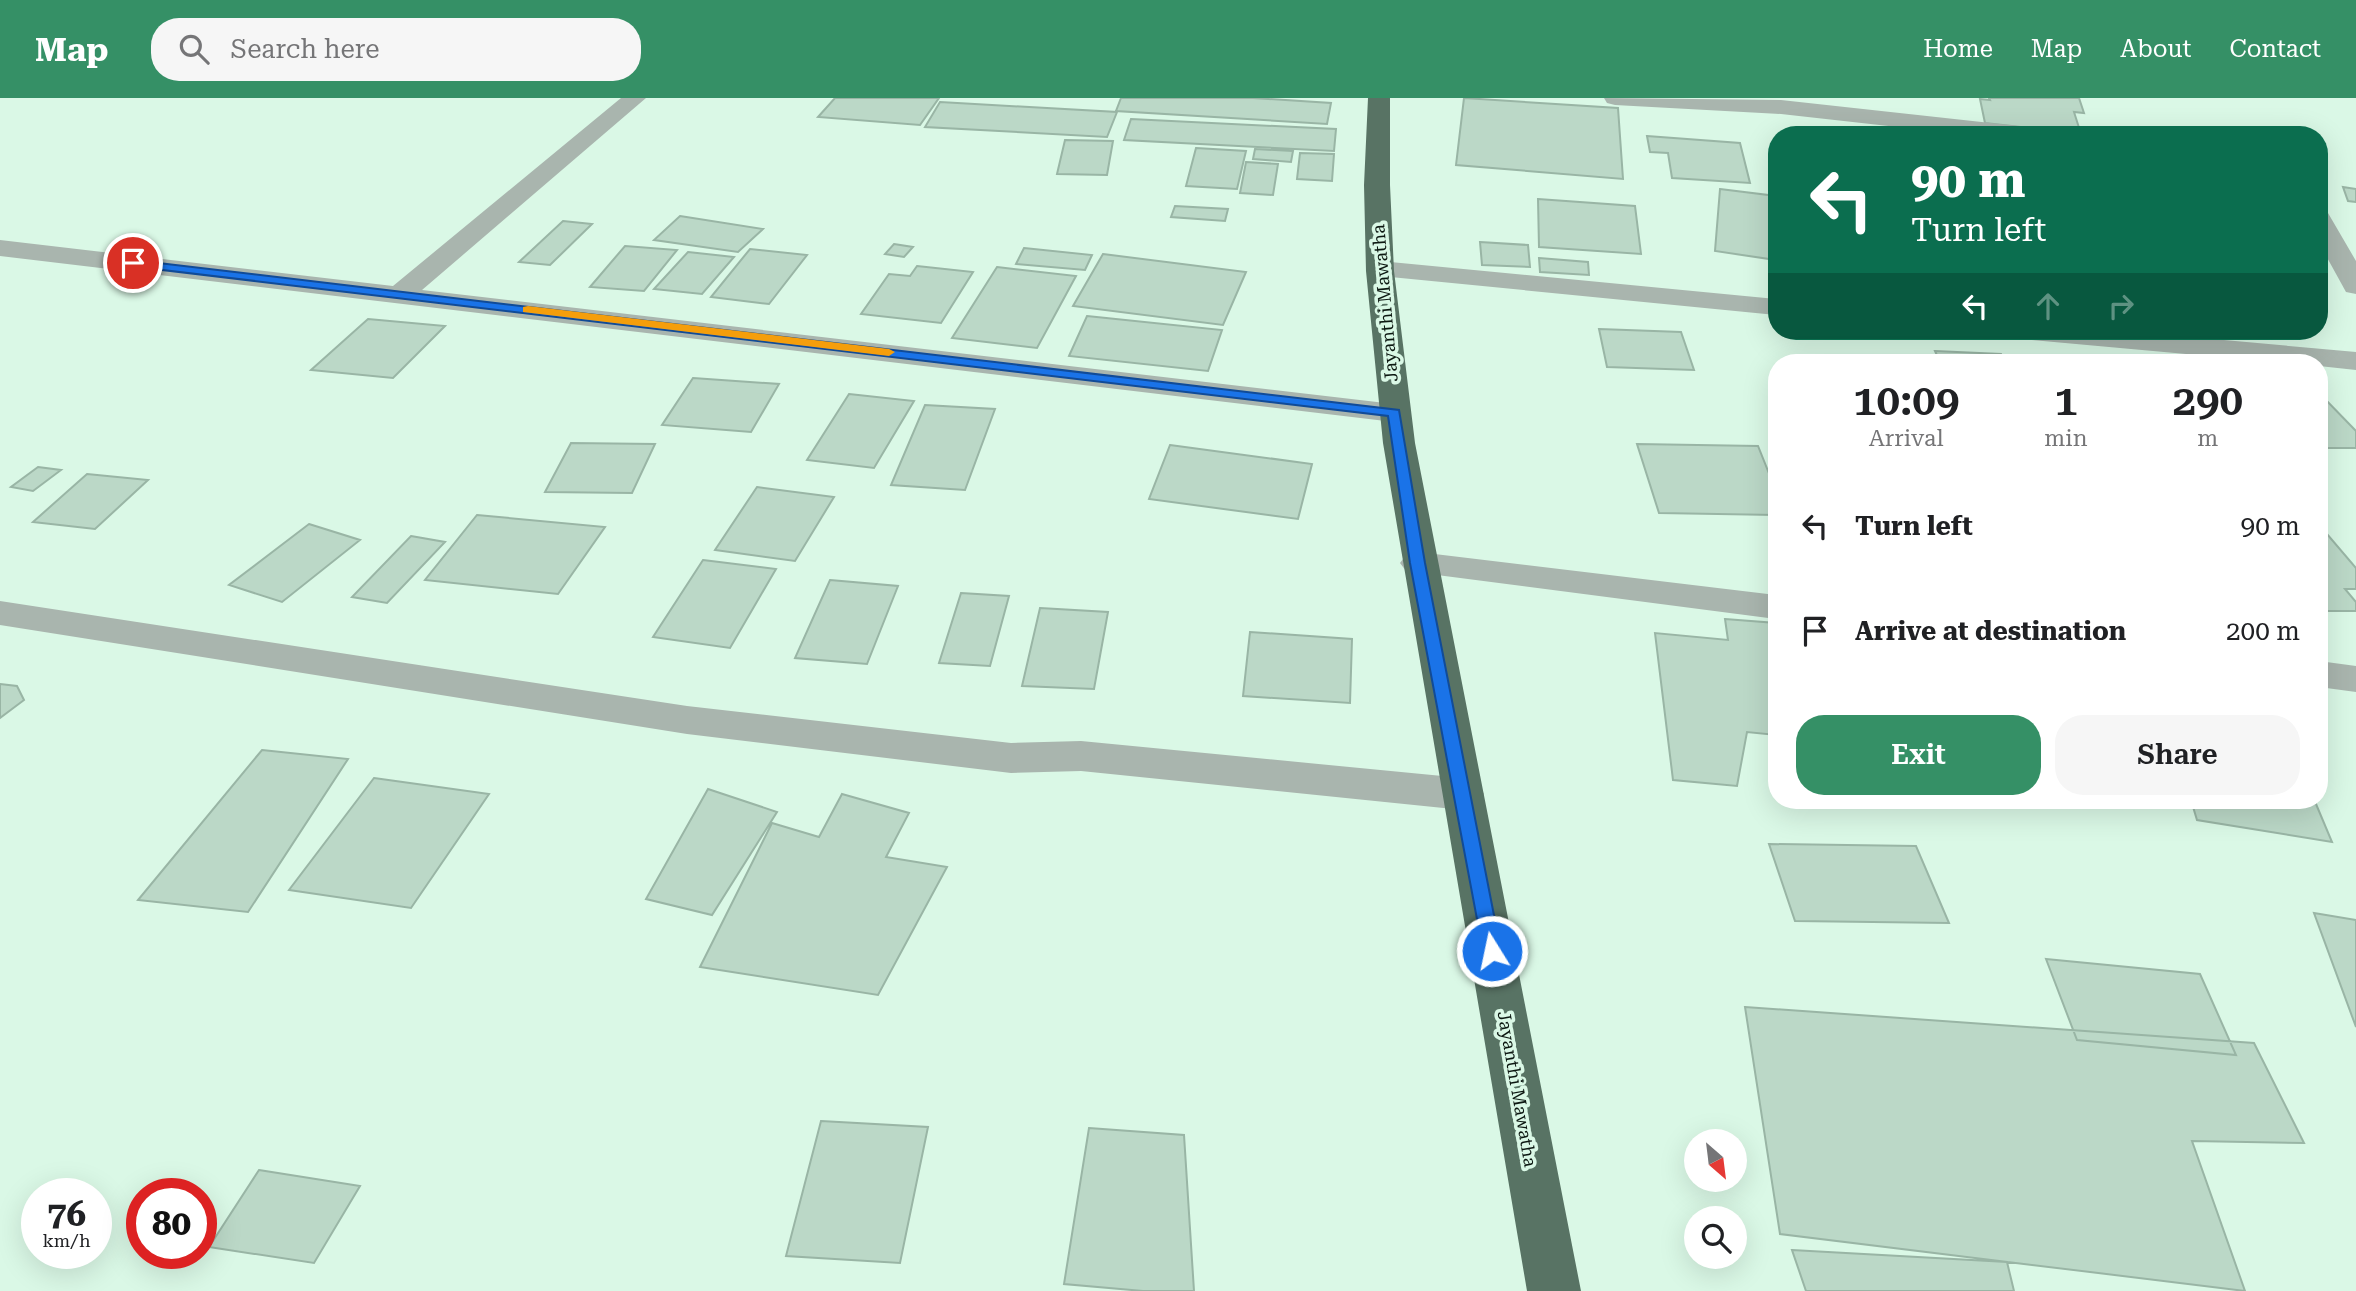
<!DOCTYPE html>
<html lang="en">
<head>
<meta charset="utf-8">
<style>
	:root { --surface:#fff; --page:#f6f6f6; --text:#202124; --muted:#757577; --accent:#359066 }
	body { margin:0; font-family:"Roboto Serif",serif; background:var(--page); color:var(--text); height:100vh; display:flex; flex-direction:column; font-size:26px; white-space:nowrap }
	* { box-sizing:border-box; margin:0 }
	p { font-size:23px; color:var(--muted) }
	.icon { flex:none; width:38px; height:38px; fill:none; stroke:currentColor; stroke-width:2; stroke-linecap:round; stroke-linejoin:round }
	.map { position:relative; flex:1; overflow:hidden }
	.drawer { position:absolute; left:1768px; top:256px; width:560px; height:455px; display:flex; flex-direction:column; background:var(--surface); border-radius:28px; box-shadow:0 7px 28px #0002 }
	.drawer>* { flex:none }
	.guide { position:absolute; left:1768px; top:28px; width:560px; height:214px; border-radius:28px; box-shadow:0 7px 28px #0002; background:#0b6e4f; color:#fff; overflow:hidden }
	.needle { width:46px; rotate:152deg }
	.controls { position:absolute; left:1684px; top:1031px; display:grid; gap:14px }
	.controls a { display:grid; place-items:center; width:63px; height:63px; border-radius:50%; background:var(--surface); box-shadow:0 7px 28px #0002; font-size:35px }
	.speed { position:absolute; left:21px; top:1080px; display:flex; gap:14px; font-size:35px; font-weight:700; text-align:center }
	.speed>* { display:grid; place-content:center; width:91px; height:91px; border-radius:50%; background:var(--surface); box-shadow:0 7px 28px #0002; line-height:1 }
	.speed small { font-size:18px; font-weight:400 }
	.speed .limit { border:10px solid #d22; background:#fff; color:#111 }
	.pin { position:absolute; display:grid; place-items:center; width:60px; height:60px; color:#fff; margin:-30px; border:4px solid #fff; border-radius:50%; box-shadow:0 2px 7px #0007 }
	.me { position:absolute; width:77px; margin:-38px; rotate:350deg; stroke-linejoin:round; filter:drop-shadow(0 0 5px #0008) }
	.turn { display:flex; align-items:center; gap:24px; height:147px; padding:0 28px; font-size:32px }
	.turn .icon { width:91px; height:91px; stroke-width:2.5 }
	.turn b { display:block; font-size:49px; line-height:60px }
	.lanes { display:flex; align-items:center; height:66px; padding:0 28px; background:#0003; justify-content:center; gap:35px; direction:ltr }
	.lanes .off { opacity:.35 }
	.eta { display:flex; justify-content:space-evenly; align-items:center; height:119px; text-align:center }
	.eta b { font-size:42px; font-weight:600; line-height:49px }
	.button { display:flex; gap:14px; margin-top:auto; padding:14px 28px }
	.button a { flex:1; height:80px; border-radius:28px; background:var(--accent); color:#fff; font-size:28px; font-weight:600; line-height:80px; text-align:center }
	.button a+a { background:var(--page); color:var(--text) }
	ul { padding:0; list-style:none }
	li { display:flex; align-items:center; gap:21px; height:105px; padding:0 28px }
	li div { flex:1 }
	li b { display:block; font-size:26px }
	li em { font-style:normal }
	header { display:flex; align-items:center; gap:42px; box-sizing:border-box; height:98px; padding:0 35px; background:var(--accent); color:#fff }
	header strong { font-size:33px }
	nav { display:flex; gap:38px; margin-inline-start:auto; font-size:24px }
	.search { width:490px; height:63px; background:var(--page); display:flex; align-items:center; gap:18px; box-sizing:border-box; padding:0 24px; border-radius:28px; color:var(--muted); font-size:26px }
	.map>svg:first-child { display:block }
	.building { fill:#bbd8c7; stroke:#99b5a5; stroke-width:2 }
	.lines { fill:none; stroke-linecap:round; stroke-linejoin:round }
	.minor { fill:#a9b5ae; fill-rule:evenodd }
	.highway { fill:#587364; fill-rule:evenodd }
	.route { fill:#1a73e8; stroke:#114b97; stroke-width:2 }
	.slow { fill:#f59e0b }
	.labels { text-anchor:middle; stroke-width:7; stroke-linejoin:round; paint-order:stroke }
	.street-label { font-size:18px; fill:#0c1711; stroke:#daf8e6 }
</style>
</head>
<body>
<header>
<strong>Map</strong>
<div class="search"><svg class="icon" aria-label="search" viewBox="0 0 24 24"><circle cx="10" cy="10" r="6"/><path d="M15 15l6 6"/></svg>Search here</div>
<nav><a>Home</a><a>Map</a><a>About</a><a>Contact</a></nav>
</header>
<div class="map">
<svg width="2356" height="1193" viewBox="0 0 2356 1193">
	<rect width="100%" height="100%" fill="#daf8e6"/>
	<path class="building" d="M835 0H939L920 27 818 19Z
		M1121 0H1253L1331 5 1327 26 1116 13Z
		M1464 0 1618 10 1623 81 1456 67Z
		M1989 0H2079L2084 15 2074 14 2081 36 1985 25 1980 1 1990 2Z
		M940 4 1117 14 1107 39 925 29Z
		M1131 21 1336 31 1334 53 1124 42Z
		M1647 38 1740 45 1750 85 1672 80 1668 55 1650 54Z
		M1065 42 1113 43 1107 77 1057 76Z
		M1196 50 1246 53 1237 91 1186 88Z
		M1255 51 1293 53 1291 64 1253 61Z
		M1300 55 1334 56 1332 83 1297 81Z
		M1246 64 1278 66 1273 97 1240 95Z
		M2343 89 2356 91V104L2348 103Z
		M1720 91 1776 98V162L1715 153Z
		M1538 101 1635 108 1641 156 1539 149Z
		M1175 108 1228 111 1225 123 1171 119Z
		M680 118 763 131 738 154 654 142Z
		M563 123 592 126 550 167 519 164Z
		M1480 144 1528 147 1530 169 1482 167Z
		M894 146 913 149 904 159 885 156Z
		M625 148 677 152 644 193 590 189Z
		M1024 150 1092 157 1085 172 1016 166Z
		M750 151 807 157 769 206 711 199Z
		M688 154 734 159 702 196 654 191Z
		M1103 156 1246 174 1223 227 1073 208Z
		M1539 160 1588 164 1589 177 1540 174Z
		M917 168 973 174 941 225 861 216 889 176 910 178Z
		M997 169 1076 178 1037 250 952 240Z
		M1087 218 1222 232 1208 273 1069 258Z
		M368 221 445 228 393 280 311 272Z
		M1599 231 1681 234 1694 272 1607 269Z
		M1935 253 2001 256 2005 264H1940Z
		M2129 258 2179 261 2181 264H2133Z
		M693 280 779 286 751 334 662 327Z
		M849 296 914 303 874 370 807 362Z
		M2319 299H2323L2356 333V350H2319Z
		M925 307 995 311 965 392 891 387Z
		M571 345 655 346 632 395 545 394Z
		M1637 346 1758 348 1776 393V417L1659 415Z
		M1170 347 1312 366 1298 421 1149 401Z
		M38 369 61 372 33 393 11 389Z
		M87 376 148 382 95 431 33 424Z
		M757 389 834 399 795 463 715 452Z
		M477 417 605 429 558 496 425 482Z
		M309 426 360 442 282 504 229 487Z
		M2319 436H2327L2356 470V491H2345L2356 504V513H2319Z
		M411 438 445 444 387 505 352 499Z
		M703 462 776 471 730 550 653 539Z
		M830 482 898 488 867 566 795 560Z
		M961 495 1009 498 990 568 939 565Z
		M1040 510 1108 514 1094 591 1022 588Z
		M1725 521 1776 525V637L1747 634 1737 688 1673 682 1655 535 1728 542Z
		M1250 534 1352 541 1350 605 1243 598Z
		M0 586 17 588 24 602 0 620Z
		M262 652 348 661 248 814 138 802Z
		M374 680 489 696 411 810 289 792Z
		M708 691 777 714 712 817 646 801Z
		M842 696 909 715 886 759 947 769 878 897 700 869 772 725 819 739Z
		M2191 702H2292L2316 706 2332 744 2197 722Z
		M1769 746 1916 748 1949 825 1795 823Z
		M2314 815 2356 822V929Z
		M2046 861 2200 876 2236 957 2077 942Z
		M1745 909 2254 945 2304 1045 2192 1043 2245 1193 1780 1136Z
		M821 1023 928 1029 900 1165 786 1158Z
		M1089 1030 1184 1037 1194 1193H1143L1064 1186Z
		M259 1072 360 1088 314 1165 209 1149Z
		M1792 1152 2007 1164 2014 1193H1806Z"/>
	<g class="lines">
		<path class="minor" d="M621 0H646L422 192 1394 306 1405 308 1410 315 1405 322 1394 324 0 158V142L393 188Z
			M1604 0 1781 2 2036 30 2044 32 2048 37H1969L1781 16 1615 7 1607 5Z
			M2319 113 2328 115 2356 163V196L2346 194 2319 145Z
			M1380 163 1776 201V217L1370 177 1366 171 1370 165Z
			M2018 233H2124L2356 254V272L2319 268V264H2274L2032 242 2022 239Z
			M1418 454 1776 497V521L1406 473 1400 465 1406 457Z
			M0 503 687 608 1011 645 1081 643 1463 680 1478 685 1484 696 1478 707 1463 712 1081 673 1011 675 687 636 0 527Z
			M2319 563 2356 568V594L2319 589Z"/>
		<path class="highway" d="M1368 0H1390V87L1394 173 1415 345 1581 1193H1527L1383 345 1366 173 1364 87Z"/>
	</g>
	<path class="route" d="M133 162 1399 312 1425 465 1501 853 1499 859 1492 861 1485 859 1483 853 1410 465 1388 318 129 168 128 165Z"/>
	<path class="slow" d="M528 208 889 251 895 254 889 258 523 214V209Z"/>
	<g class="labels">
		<g class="street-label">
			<text transform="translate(1385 205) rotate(-95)" y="6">Jayanthi Mawatha</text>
			<text transform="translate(1517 991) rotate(80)" y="6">Jayanthi Mawatha</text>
		</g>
	</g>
</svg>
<div class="controls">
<a><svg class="needle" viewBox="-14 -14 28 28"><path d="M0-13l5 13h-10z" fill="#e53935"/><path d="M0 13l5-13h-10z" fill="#757577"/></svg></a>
<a><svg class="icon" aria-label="search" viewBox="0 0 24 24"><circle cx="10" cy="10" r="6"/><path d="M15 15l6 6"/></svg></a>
</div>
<div class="speed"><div>76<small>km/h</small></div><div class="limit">80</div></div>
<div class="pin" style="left:133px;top:165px;background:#d93025"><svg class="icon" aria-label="arrive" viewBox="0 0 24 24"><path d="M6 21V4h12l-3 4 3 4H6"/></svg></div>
<svg class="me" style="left:1492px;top:853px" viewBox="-20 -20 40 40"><circle r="17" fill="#1a73e8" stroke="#fff" stroke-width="3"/><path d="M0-11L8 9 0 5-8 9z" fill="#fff"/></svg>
<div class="guide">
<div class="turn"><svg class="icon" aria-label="left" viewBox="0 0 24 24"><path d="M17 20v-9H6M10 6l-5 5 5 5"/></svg><div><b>90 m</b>Turn left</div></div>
<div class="lanes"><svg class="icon" aria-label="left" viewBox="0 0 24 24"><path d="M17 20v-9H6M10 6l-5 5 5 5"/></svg><svg class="icon off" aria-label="ahead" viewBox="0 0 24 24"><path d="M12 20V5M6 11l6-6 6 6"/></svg><svg class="icon off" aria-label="right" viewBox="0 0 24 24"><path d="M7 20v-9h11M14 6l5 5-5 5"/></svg></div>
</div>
<section class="drawer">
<div class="eta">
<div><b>10:09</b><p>Arrival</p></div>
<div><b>1</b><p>min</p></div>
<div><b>290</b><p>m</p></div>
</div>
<ul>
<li><svg class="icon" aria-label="left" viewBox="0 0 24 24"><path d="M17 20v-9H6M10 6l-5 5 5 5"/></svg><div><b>Turn left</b></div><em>90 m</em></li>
<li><svg class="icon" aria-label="arrive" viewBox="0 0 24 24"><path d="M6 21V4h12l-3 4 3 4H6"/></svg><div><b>Arrive at destination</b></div><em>200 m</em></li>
</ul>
<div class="button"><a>Exit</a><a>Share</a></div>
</section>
</div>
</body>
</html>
